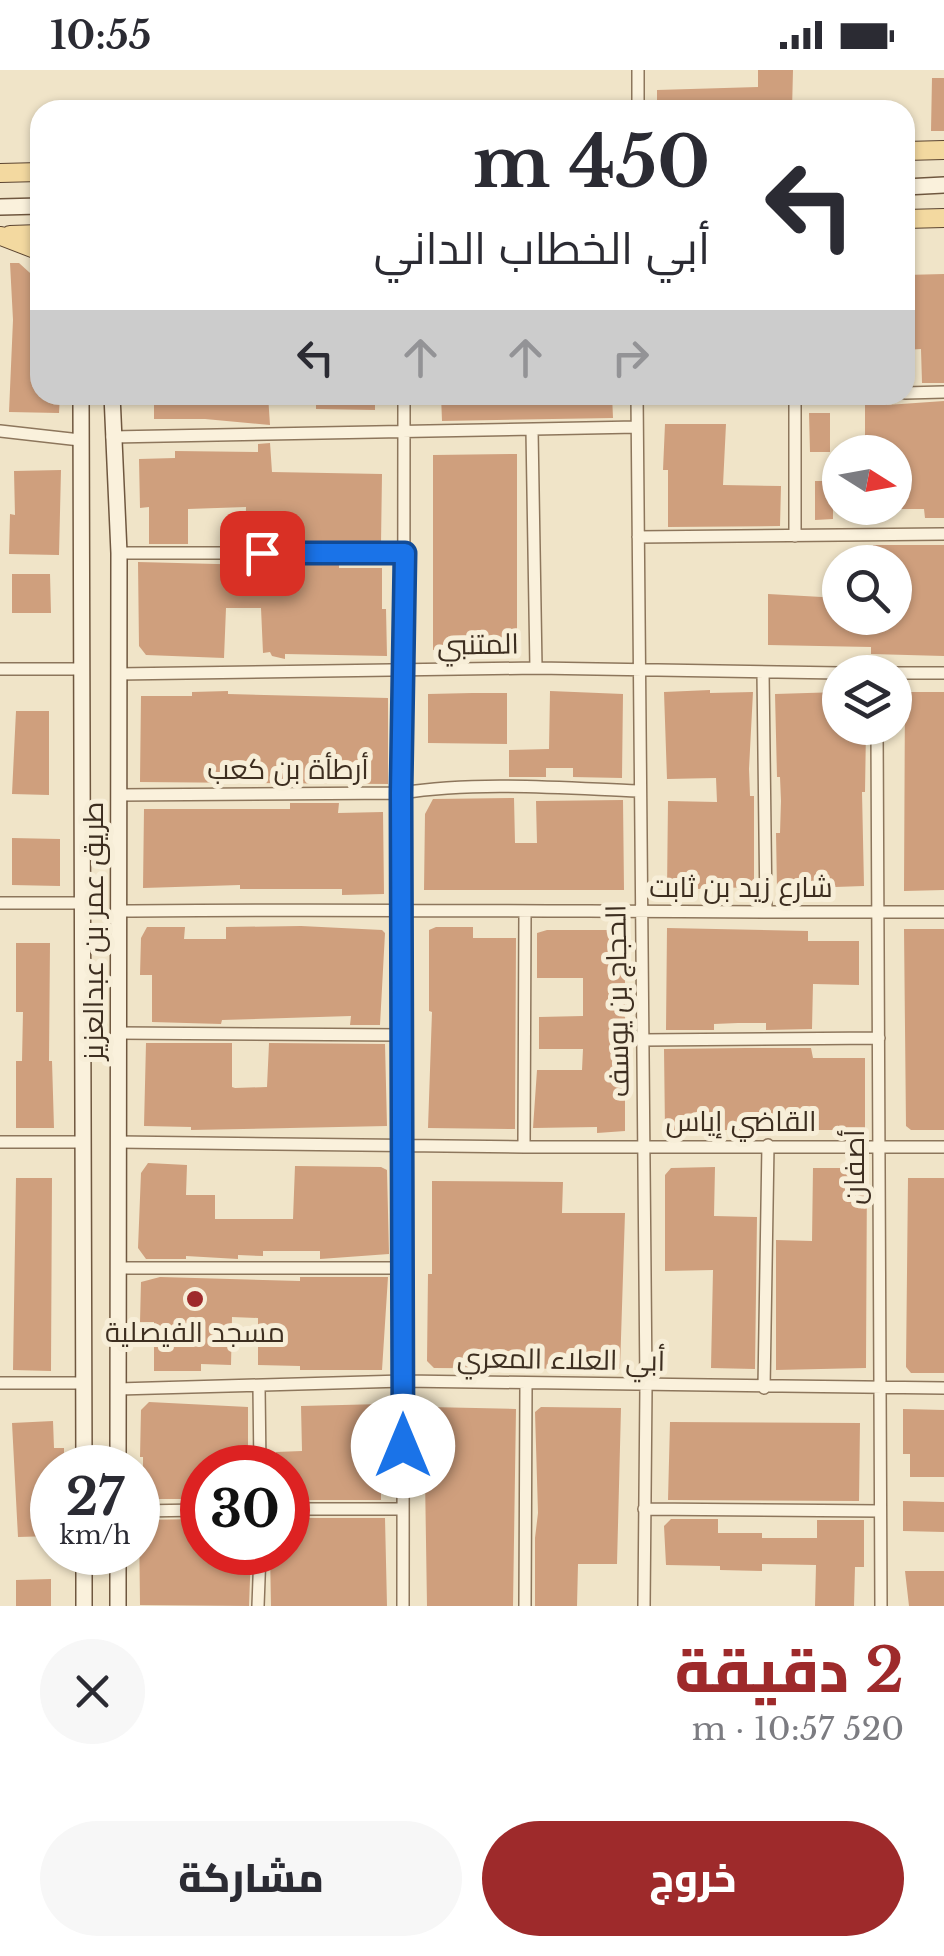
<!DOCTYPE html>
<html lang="ar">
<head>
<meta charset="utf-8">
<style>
	:root { --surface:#fff; --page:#f7f7f7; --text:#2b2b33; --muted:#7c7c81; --accent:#9e2a2b }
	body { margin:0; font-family:"Libre Baskerville",Cairo,serif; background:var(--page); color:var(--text); direction:rtl; height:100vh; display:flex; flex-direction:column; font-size:38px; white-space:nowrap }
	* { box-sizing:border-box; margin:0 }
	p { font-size:32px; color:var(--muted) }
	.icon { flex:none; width:55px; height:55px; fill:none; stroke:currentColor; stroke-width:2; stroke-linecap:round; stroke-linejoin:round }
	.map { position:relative; height:1536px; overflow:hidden; direction:ltr }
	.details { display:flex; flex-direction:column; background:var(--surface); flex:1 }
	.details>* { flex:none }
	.hud { position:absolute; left:30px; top:30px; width:885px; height:305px; border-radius:30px; box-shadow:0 2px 8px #0004; direction:rtl; background:#fff; color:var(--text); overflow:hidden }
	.needle { width:65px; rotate:101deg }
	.buttons { position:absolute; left:822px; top:365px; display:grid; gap:20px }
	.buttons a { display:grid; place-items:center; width:90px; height:90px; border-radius:50%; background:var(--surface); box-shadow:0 2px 8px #0004; font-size:50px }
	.speed { position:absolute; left:30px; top:1375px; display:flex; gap:20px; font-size:50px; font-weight:700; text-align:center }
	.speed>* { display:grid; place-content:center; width:130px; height:130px; border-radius:50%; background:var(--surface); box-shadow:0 2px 8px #0004; line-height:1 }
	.speed small { font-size:25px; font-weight:400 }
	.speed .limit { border:15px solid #d22; background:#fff; color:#111 }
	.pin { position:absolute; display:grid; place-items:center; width:85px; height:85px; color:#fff; margin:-42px; border-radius:20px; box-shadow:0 5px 15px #0006 }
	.me { position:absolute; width:110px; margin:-55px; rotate:0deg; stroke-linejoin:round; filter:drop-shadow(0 0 8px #0008) }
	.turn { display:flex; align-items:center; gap:35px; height:210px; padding:0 40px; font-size:45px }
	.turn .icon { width:130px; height:130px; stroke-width:2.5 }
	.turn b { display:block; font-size:70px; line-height:85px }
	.lanes { display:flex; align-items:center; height:95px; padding:0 40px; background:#0003; justify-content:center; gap:50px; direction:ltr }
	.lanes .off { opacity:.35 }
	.round { display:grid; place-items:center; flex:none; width:105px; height:105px; border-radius:52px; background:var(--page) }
	.headline { display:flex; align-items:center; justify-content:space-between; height:170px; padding:0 40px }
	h1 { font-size:60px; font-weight:800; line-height:75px; color:var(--accent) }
	.cta { display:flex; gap:20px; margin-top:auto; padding:20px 40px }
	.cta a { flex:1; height:115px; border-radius:60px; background:var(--accent); color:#fff; font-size:40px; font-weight:800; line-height:115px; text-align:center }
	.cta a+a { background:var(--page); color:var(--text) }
	.status { display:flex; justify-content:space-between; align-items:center; height:70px; padding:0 50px; background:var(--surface); direction:ltr }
	.status svg { height:28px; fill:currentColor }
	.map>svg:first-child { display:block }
	.building { fill:#cf9f7d }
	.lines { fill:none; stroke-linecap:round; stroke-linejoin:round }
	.minor-casing { stroke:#8d765c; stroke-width:14 }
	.secondary-casing { stroke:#6f573f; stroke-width:18 }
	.primary-casing { stroke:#5b4430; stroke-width:20 }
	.minor { stroke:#faf1dc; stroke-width:11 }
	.secondary { stroke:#faf1dc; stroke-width:15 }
	.primary { stroke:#f3d9a0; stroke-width:18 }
	.route-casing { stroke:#114b97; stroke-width:25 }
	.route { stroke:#1a73e8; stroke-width:18 }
	.poi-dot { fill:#9e2a2b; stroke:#f7eed8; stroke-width:4 }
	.labels { text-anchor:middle; stroke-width:10; stroke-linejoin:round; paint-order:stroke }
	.street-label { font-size:28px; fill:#3d2e20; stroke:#f7eed8 }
	.poi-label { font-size:28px; fill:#3d2e20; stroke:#f7eed8 }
</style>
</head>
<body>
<div class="status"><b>10:55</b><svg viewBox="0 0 49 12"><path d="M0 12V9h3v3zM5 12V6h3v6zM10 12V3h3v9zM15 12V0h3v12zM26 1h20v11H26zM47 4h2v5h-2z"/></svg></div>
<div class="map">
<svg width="944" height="1536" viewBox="0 0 944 1536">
	<rect width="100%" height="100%" fill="#f0e4c8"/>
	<path class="building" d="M758 0H793L792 40H657V20L758 17Z
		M932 8H944V61H931Z
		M10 193H19L40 212V325H60L59 343 9 342 13 250Z
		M944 204V313H922L921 279 905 280V205Z
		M154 325H268L270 355 205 349H154Z
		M316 325H375V340L316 339Z
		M441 325H612L613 348 442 351Z
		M944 331V448H925L924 439H895V382H865V332H888L887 335Z
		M809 343H830V382H810Z
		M665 354H726L723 415 781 416 780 456 668 457V400H663Z
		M270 373 272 402 382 404 381 474H245L246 437 188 439V474H149V437L140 438 139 389 175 388V381L258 382V374Z
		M517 384V580H433V385Z
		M61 400 59 485 9 484 10 444 15 445 14 401Z
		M815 411H833V449L815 450Z
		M873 475H944V586L871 584V577L768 575V524L840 528V548H895V492H873Z
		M138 492 291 496V492H339V498H382V539H386L387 586 285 584V589L272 586 270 582 263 583 261 538H226L224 588 146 585 139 576Z
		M12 504H50L51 543H12Z
		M710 620V623L753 622 749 699 750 726H754V817L667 820 668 731 717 732 716 708 667 709 664 622Z
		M228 621V624L388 628V714L140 712 141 626H192V622Z
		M550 621 623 624 622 708 573 707V698H546V707H509V680L549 679Z
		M840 622V658H866L865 722H862L864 816 777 819 776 763H780L781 731 780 707H777L775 624Z
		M905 622H944V820L904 821Z
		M472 623H507V674L428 673V624Z
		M16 641H49V725L12 724Z
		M514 728 515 773H537L536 731 623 730 624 820H424L425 744 433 729Z
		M290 733H339L338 743 383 742 384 824 342 825V819H240V815L143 818 144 739H290Z
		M12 768 60 769V816L12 815Z
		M301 856 382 860 385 863 380 955H350L351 946 222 950 221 954 152 952V905H140L141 868 147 857H185L184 869H226V857Z
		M436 857H473V868H516L515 1059 428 1058 432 942 429 941V860Z
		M667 858 808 861V871H859V915L813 914 812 959 766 960V953H738L714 954V960H666Z
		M904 859H944V1060H911L906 1056Z
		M547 860H625V1061L597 1063V1057L533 1058 537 1000H582L583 979H539V947L583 946V908H537V863Z
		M16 873H50L49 991H52L54 1058H16V991H22L23 942H16Z
		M146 973H232V1017L235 1018 267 1017 269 973 385 974 387 1056 191 1060V1057L144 1056Z
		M747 978H811L813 988H865V1060H665L664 979Z
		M148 1093 187 1095 186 1125H215V1149H293L295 1096 381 1097 387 1100 389 1184 320 1189V1181H263V1186L238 1185V1189L186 1186V1189H146L138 1178 141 1103Z
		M715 1097 714 1146 757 1147 755 1299 711 1298 713 1200 665 1201V1105L671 1098Z
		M813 1098H867L866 1298 776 1300V1170L812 1171Z
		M16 1108H52L51 1301 13 1300Z
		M908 1108H944V1303H911L906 1297Z
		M432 1111 563 1112 562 1143H625L620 1299 434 1298 427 1291 428 1204H432Z
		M160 1207 300 1211V1207H388L382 1300H300V1296L258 1295V1248L232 1247 231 1295 201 1294V1301H154V1252H140L141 1212Z
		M149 1332 248 1337V1398H202V1429H149L143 1424V1387H140L141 1340Z
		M383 1334 389 1343 388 1382H381V1430H288V1398H277L276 1382 302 1381 301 1336Z
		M429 1337 516 1339 513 1536H427L424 1342Z
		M541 1337 621 1338 617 1494H578L577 1536H535V1468L538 1443 535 1342Z
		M903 1339 944 1340V1407H910V1384H903Z
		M53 1351 54 1378H64V1398H52V1466L18 1467 12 1353Z
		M670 1352 860 1353 859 1431 668 1430Z
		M903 1431 944 1432V1462L903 1461Z
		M288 1448H385L387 1536H271L270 1482H288Z
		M200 1449V1482H251L249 1536 140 1535 139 1450Z
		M671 1449H718V1463H762V1468H817V1450H864V1497H855L854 1536H815L816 1495 762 1494V1501L720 1500V1496L666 1495 664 1456Z
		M905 1501H944V1536H909Z
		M51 1509V1536H16V1510Z"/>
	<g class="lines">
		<defs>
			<path id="minor" d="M638 40V0
				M905 323 944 322
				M637 325 646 1316 644 1536
				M795 326 823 325
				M532 360 536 598
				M0 361 80 370
				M112 367 637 357
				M795 466V325
				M638 467 944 464
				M119 483H405
				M0 599H82
				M763 602 766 842
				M895 603H944
				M118 604 536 598 840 603
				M877 658 881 1536
				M118 725 401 723C478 711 561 718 638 721
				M0 833H85
				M117 841C393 838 668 843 944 842
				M118 963 402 965
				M643 970 879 968
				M0 1072H84
				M118 1072 524 1077H944
				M524 1077 525 841
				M118 1198H401
				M0 1313H84
				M259 1317 260 1398
				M764 1318 768 1075
				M118 1319 403 1311 944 1318
				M288 1439H403
				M644 1439 879 1441
				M138 1441 202 1440
				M258 1536 260 1482
				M403 1536 404 325
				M525 1536 526 1314"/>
			<path id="secondary" d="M905 117 944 115
				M0 137 40 136
				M81 325 84 1398
				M112 325 119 483 118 1398
				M84 1482V1536
				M118 1536V1482"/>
			<path id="primary" d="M905 81 944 80
				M0 103 40 102
				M905 149 944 148
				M10 165 40 164
				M1 166 40 181"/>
		</defs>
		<use href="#minor" class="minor-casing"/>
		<use href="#secondary" class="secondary-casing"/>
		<use href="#primary" class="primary-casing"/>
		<use href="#minor" class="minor"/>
		<use href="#secondary" class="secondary"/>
		<use href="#primary" class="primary"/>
	</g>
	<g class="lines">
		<defs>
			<path id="route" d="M262 483H405L401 723 403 1376"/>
		</defs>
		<use href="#route" class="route-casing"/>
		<use href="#route" class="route"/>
	</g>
	<circle class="poi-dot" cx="195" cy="1229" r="10"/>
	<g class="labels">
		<g class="street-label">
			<text transform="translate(478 574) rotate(-1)" y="10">المتنبي</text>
			<text x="288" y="709">أرطأة بن كعب</text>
			<text x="741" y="827">شارع زيد بن ثابت</text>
			<text transform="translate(93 861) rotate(-90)" y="10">طريق عمر بن عبدالعزيز</text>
			<text transform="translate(617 931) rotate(-91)" y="10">الحجاج بن يوسف</text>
			<text x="741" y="1061">القاضي إياس</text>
			<text transform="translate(854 1097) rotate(-90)" y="10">أصفان</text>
			<text transform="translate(561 1289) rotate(1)" y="10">أبي العلاء المعري</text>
		</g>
		<g class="poi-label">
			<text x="195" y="1272">مسجد الفيصلية</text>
		</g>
	</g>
</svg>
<div class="buttons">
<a><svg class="needle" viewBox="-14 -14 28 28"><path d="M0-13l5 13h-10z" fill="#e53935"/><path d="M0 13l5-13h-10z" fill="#7c7c81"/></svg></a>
<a><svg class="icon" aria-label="search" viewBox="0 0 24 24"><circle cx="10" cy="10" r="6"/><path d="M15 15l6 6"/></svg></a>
<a><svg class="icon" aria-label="layers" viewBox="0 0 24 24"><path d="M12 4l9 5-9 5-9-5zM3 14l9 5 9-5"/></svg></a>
</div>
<div class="speed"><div>27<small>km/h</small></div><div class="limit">30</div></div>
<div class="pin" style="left:262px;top:483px;background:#d93025"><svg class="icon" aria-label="arrive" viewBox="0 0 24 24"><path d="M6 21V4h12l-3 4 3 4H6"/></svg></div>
<svg class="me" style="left:403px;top:1376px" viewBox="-20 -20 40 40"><circle r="19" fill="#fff"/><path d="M0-13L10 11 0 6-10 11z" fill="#1a73e8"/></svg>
<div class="hud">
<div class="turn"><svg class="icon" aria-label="left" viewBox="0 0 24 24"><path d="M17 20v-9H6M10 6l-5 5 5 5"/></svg><div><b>450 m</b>أبي الخطاب الداني</div></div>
<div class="lanes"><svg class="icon" aria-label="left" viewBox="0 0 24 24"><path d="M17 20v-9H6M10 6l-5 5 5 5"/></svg><svg class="icon off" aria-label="ahead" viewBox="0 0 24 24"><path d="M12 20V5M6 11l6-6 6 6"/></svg><svg class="icon off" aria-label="ahead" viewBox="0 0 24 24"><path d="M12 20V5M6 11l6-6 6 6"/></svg><svg class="icon off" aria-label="right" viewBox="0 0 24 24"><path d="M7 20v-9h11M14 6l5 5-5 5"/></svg></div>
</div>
</div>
<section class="details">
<div class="headline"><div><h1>2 دقيقة</h1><p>520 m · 10:57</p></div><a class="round"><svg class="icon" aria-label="close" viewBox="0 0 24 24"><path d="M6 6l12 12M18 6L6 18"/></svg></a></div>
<div class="cta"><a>خروج</a><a>مشاركة</a></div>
</section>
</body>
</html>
